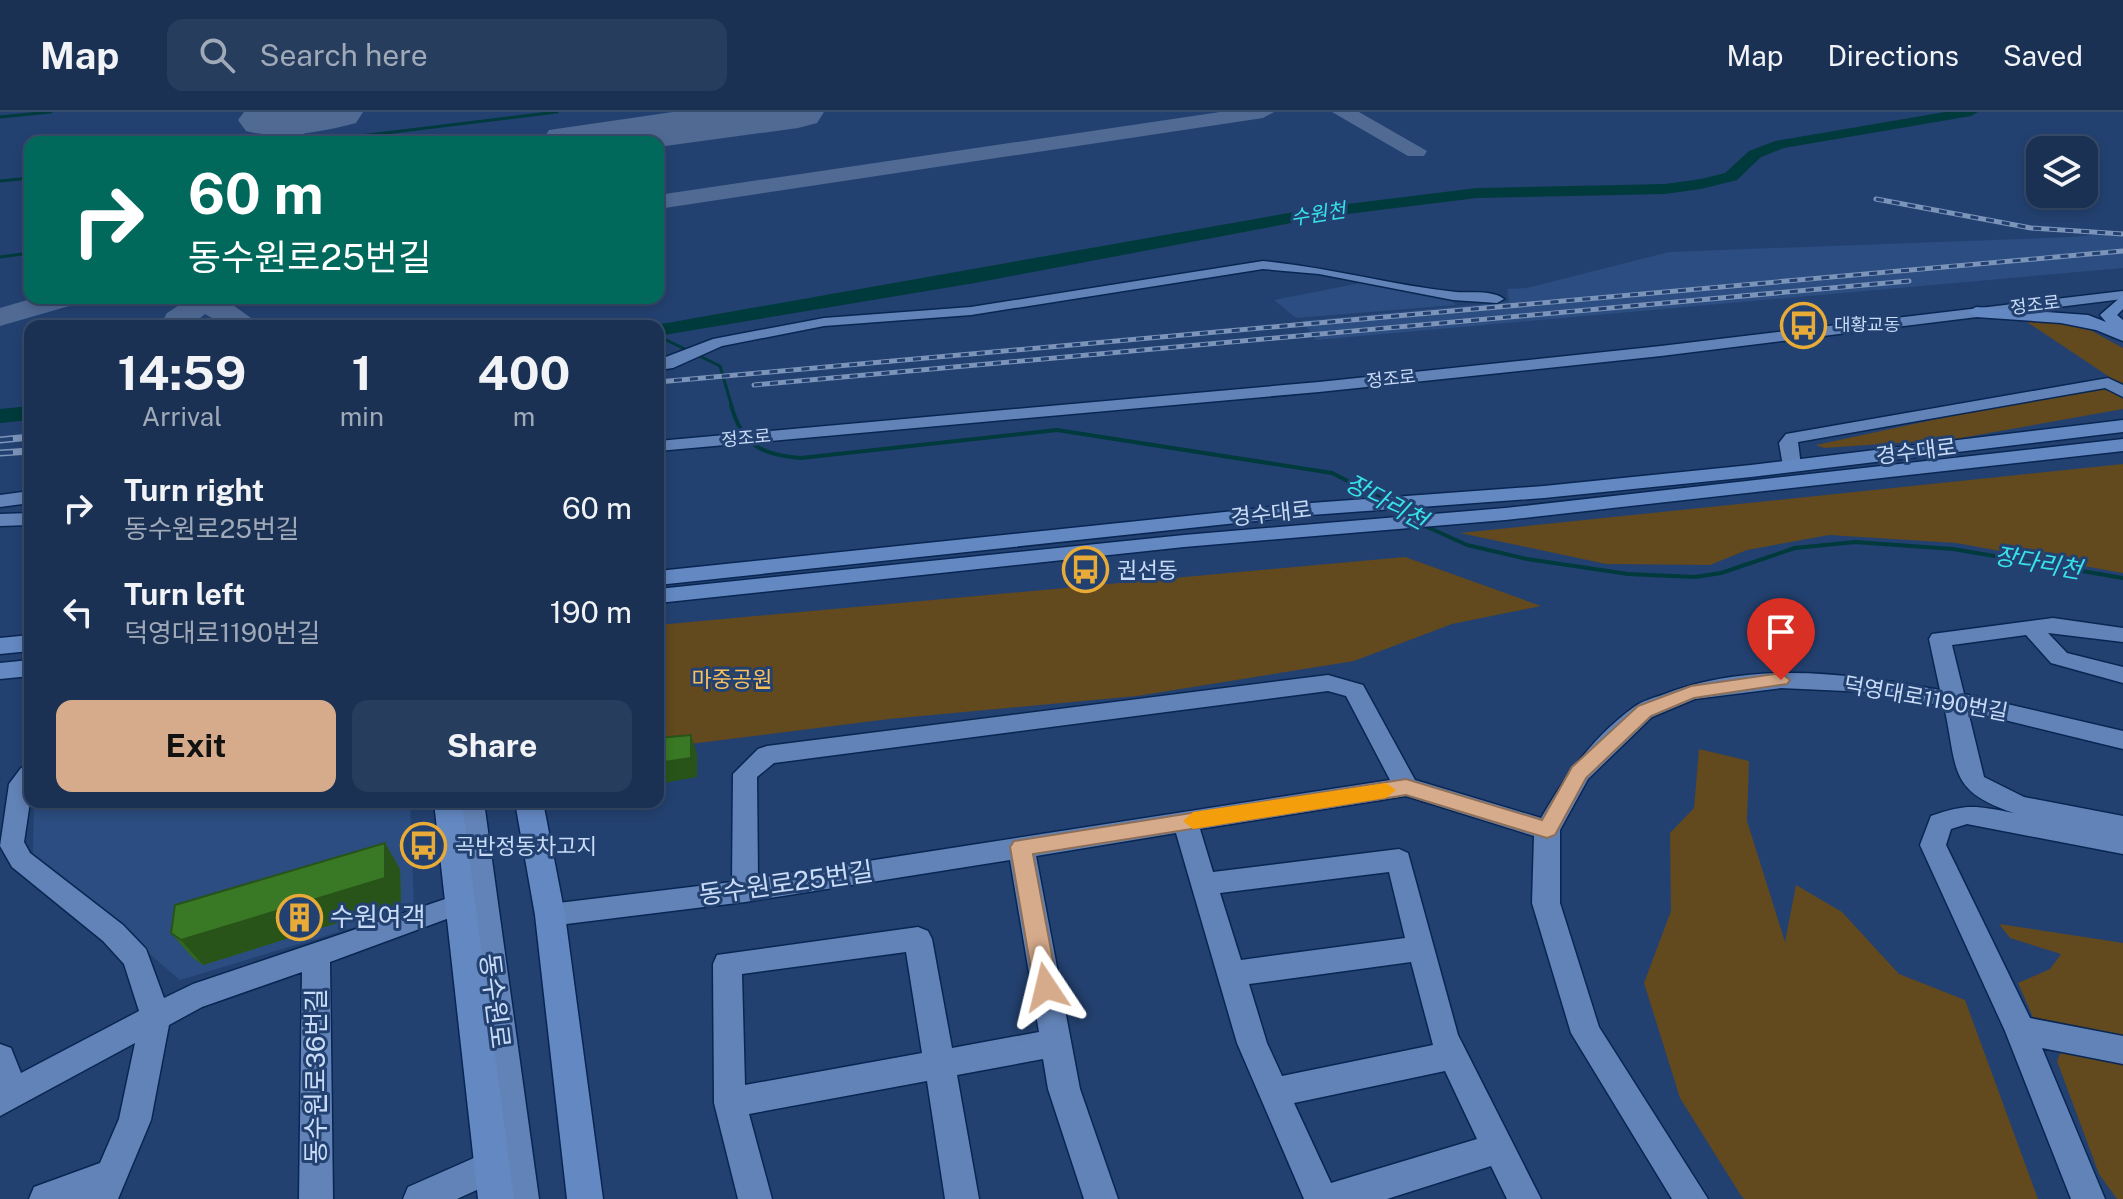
<!DOCTYPE html>
<html lang="en">
<head>
<meta charset="utf-8">
<style>
	:root { --surface:#1a3154; --page:#273d5e; --text:#f1f3f6; --muted:#9fa9b8; --line:#384c6b; --accent:#d6ab8b }
	body { margin:0; font-family:"Public Sans","Noto Sans KR",sans-serif; background:var(--page); color:var(--text); height:100vh; display:flex; flex-direction:column; font-size:30px; white-space:nowrap }
	* { box-sizing:border-box; margin:0 }
	p { font-size:26px; color:var(--muted) }
	.icon { flex:none; width:44px; height:44px; fill:none; stroke:currentColor; stroke-width:2; stroke-linecap:round; stroke-linejoin:round }
	.map { position:relative; flex:1; overflow:hidden }
	.details { position:absolute; left:24px; top:208px; width:640px; height:488px; display:flex; flex-direction:column; background:var(--surface); border-radius:16px; box-shadow:0 4px 12px #0003,0 0 0 2px var(--line) }
	.details>* { flex:none }
	.top-card { position:absolute; left:24px; top:24px; width:640px; height:168px; border-radius:16px; box-shadow:0 4px 12px #0003,0 0 0 2px var(--line); background:#00695c; color:#fff; overflow:hidden }
	.buttons { position:absolute; left:2026px; top:24px; display:grid; gap:16px }
	.buttons a { display:grid; place-items:center; width:72px; height:72px; border-radius:16px; background:var(--surface); box-shadow:0 4px 12px #0003,0 0 0 2px var(--line); font-size:40px }
	.pin { position:absolute; display:grid; place-items:center; width:68px; height:68px; color:#fff; margin:-82px -34px; border-radius:50% 50% 50% 0; rotate:-45deg; box-shadow:0 0 8px #0007 }
	.pin .icon { rotate:45deg }
	.me { position:absolute; width:88px; margin:-44px; rotate:350deg; stroke-linejoin:round; filter:drop-shadow(0 0 6px #0008) }
	.turn { display:flex; align-items:center; gap:28px; height:168px; padding:0 32px; font-size:36px }
	.turn .icon { width:104px; height:104px; stroke-width:2.5 }
	.turn b { display:block; font-size:56px; line-height:68px }
	.eta { display:flex; justify-content:space-evenly; align-items:center; height:136px; text-align:center }
	.eta b { font-size:48px; font-weight:700; line-height:56px }
	.action { display:flex; gap:16px; margin-top:auto; padding:16px 32px }
	.action a { flex:1; height:92px; border-radius:16px; background:var(--accent); color:#111; font-size:32px; font-weight:700; line-height:92px; text-align:center }
	.action a+a { background:var(--page); color:var(--text) }
	ul { padding:0; list-style:none }
	li { display:flex; align-items:center; gap:24px; height:104px; padding:0 32px }
	li div { flex:1 }
	li b { display:block; font-size:30px }
	li em { font-style:normal }
	header { display:flex; align-items:center; gap:48px; box-sizing:border-box; height:112px; padding:0 40px; background:var(--surface); border-bottom:2px solid var(--line) }
	header strong { font-size:38px }
	nav { display:flex; gap:44px; margin-inline-start:auto; font-size:28px }
	.search { width:560px; height:72px; background:var(--page); display:flex; align-items:center; gap:20px; box-sizing:border-box; padding:0 28px; border-radius:16px; color:var(--muted); font-size:30px }
	.map>svg:first-child { display:block }
	.built { fill:#2c4d81 }
	.green { fill:#62491e }
	.lines { fill:none; stroke-linecap:round; stroke-linejoin:round }
	.stream-far1 { stroke:#003a3c; stroke-width:3 }
	.stream { stroke:#003a3c; stroke-width:4 }
	.river { fill:#003a3c; fill-rule:evenodd }
	.taxiway { fill:#506a94; fill-rule:evenodd }
	.runway { fill:#506a94; fill-rule:evenodd }
	.minor-casing { stroke:#092652; stroke-width:3 }
	.major-casing { stroke:#092652; stroke-width:3 }
	.minor { fill:#6283b7; fill-rule:evenodd }
	.major { fill:#6388c2; fill-rule:evenodd }
	.rail-far1-casing { stroke:#7c94b9; stroke-width:5 }
	.rail-casing { stroke:#7c94b9; stroke-width:7 }
	.rail-far1 { stroke:#234170; stroke-width:3; stroke-dasharray:8; stroke-linecap:butt }
	.rail { stroke:#234170; stroke-width:4; stroke-dasharray:13; stroke-linecap:butt }
	.wall { fill:#31671f }
	.shaded-wall { fill:#285419 }
	.building { fill:#397824; stroke:#285419; stroke-width:2 }
	.route { fill:#d6ab8b; stroke:#8b6f5a; stroke-width:2 }
	.slow { fill:#f59e0b }
	.labels { text-anchor:middle; stroke-width:6; stroke-linejoin:round; paint-order:stroke }
	.far-street-label { font-size:18px; fill:#c8dbf7; stroke:#234170 }
	.far-poi-label { font-size:18px; fill:#c8dbf7; stroke:#234170; text-anchor:start }
	.far-water-label { font-size:20px; font-style:italic; fill:#38e2e9; stroke:#234170 }
	.street-label { font-size:22px; fill:#c8dbf7; stroke:#234170 }
	.poi-label { font-size:22px; fill:#c8dbf7; stroke:#234170; text-anchor:start }
	.park-label { font-size:22px; fill:#f8bf5d; stroke:#234170 }
	.water-label { font-size:24px; font-style:italic; fill:#38e2e9; stroke:#234170 }
	.near-street-label { font-size:26px; fill:#c8dbf7; stroke:#234170 }
	.near-poi-label { font-size:26px; fill:#c8dbf7; stroke:#234170; text-anchor:start }
</style>
</head>
<body>
<header>
<strong>Map</strong>
<div class="search"><svg class="icon" aria-label="search" viewBox="0 0 24 24"><circle cx="10" cy="10" r="6"/><path d="M15 15l6 6"/></svg>Search here</div>
<nav><a>Map</a><a>Directions</a><a>Saved</a></nav>
</header>
<div class="map">
<svg width="2123" height="1087" viewBox="0 0 2123 1087">
	<rect width="100%" height="100%" fill="#234170"/>
	<path class="built" d="M2123 120V156L1316 228 1302 209 1509 190 1507 177 1527 176 1669 140 2072 125Z
		M1361 171 1449 186 1456 193 1296 206 1274 188Z
		M34 690H410L414 797 180 868 33 742Z"/>
	<path class="green" d="M2024 208 2081 213 2123 236V274Z
		M2110 275 2123 284V297L1955 327 1824 336 1816 333 2016 290Z
		M2123 352V461L1956 431 1829 423 1747 438 1710 453 1606 452 1460 421Z
		M1405 445 1541 494 1452 512 1354 549 1137 584 889 607 658 636V513Z
		M1699 637 1749 649 1747 709 1785 830 1796 773 1842 800 1899 862 1965 888 2038 1087H1744L1740 1082 1680 986 1644 871 1671 799 1670 721 1694 696Z
		M1999 812 2123 831V925L2036 912 2018 871 2050 857 2061 842 2010 826Z
		M2063 935 2123 949V1087H2117L2099 1062 2057 949Z"/>
	<g class="lines">
		<path class="stream-far1" d="M0 5 51 0
			M336 27 557 0
			M0 69 30 66
			M0 145 30 141
			M658 224 720 254 732 295"/>
		<path class="stream" d="M731 293C742 333 761 343 801 346L1057 318 1332 361 1385 388
			M1393 393 1415 407
			M1423 413 1467 433 1527 447 1628 462 1695 465 1721 461 1795 436 1855 430 1953 437 2123 466"/>
		<path class="river" d="M1945 0H1978L1971 4 1784 36 1761 45 1737 68 1701 77 1665 82 1477 86 1323 105 975 171 658 224V214H650L1323 95 1477 76 1665 72 1701 67 1725 61 1749 39 1775 29Z
			M30 294V308L0 311V297Z"/>
		<path class="taxiway" d="M310 0 333 2 292 30H266Z
			M1220 0H1274L1263 6 658 97V83Z
			M1332 0H1359L1427 39 1424 44H1408Z
			M34 186H80L76 192 0 214V196Z
			M190 186H223L258 211 226 214 205 202 190 214H160L167 201Z"/>
		<path class="runway" d="M244 0H363L356 11C322 20 280 28 246 19L238 8Z
			M673 0H824L817 11 798 16 658 35V30H541L549 18Z"/>
		<defs>
			<path id="minor" d="M1263 149C1328 155 1391 173 1456 180 1470 181 1493 178 1504 187L1497 191 1453 188 1319 162 1263 157 971 203 824 214 722 234 673 256 658 258V248L713 227 824 206 971 195Z
				M2123 179V187L1661 244 1319 280 658 339V329L1319 270 1661 234Z
				M2108 266 2123 273V285L2105 276 1798 330 1801 354 1792 359 1783 354 1779 331 1786 322Z
				M30 379V391L0 395V383Z
				M30 401V413L0 414V402Z
				M2053 506 2123 516V530L2048 521 2067 541 2123 555V571L2051 551 2026 523 1952 533 1964 582 2123 619V637L1968 599 1984 665 2024 685 2123 704V742L1967 712 1951 717 1946 733 2030 906 2123 924V952L2042 936 2105 1087H2071L2005 919 1920 733 1931 704C1968 691 1976 694 2014 701 1947 679 1958 657 1944 594L1867 580 1781 576 1695 587 1652 605 1588 667 1560 718V791L1599 915 1708 1087H1672L1571 921 1532 791 1534 724 1406 684 1200 717 1213 760 1399 737 1408 741 1458 923 1541 1087H1507L1491 1054 1387 1087H1304L1237 931 1176 721 1036 744 1080 977 1118 1087H1084L1048 977 1043 947 957 963 979 1087H945L927 969 749 1002 772 1087H738L714 991 713 852 717 843 918 815 928 819 932 827 952 936 1039 920 1010 748 745 790 550 814 540 811 536 803 540 795 550 792 732 770 733 662 758 637 767 634 1328 563 1363 573 1415 668 1541 706C1566 663 1593 625 1634 595 1642 589 1653 586 1662 583 1750 548 1850 561 1940 578L1929 527 1932 522ZM1328 579 1346 584 1390 668 758 766 757 665 774 651ZM1389 760 1405 826 1241 848 1220 781ZM906 840 922 941 745 973 742 862ZM1411 850 1433 933 1282 964 1267 931 1249 872ZM1445 959 1477 1027 1331 1071 1294 991Z
				M30 653V690L24 730 30 741 123 813 146 837 164 886 193 872 460 782 470 785 458 690H484L539 1087H505L503 1066 457 1087H403L408 1075 492 1038 500 1041 471 798 330 850 333 1087H299L302 860 202 895 169 913 151 1008 118 1087H29L34 1075 100 1051 119 1007 135 931 0 1004V932L11 936 21 961 139 899 124 852 103 829 12 755 0 734 9 672 21 656Z"/>
			<path id="major" d="M2123 183V197L2117 203 2123 208V229L2096 218 2061 211 1976 205 1968 200 1976 195 2088 203 2106 210 2100 203Z
				M2123 308V320L1751 365 1544 386 1311 403 658 473V459L1311 391 1544 374 1751 353Z
				M2123 327V339L1505 408 1184 435 658 491V477L1184 423 1505 396Z
				M30 523V539L0 542V526Z
				M30 548V564L0 567V551Z
				M434 690H462L514 1087H478Z
				M515 690H543L565 803 603 1087H567L535 803Z"/>
		</defs>
		<use href="#minor" class="minor-casing"/>
		<use href="#major" class="major-casing"/>
		<use href="#minor" class="minor"/>
		<use href="#major" class="major"/>
		<defs>
			<path id="rail-far1" d="M1876 87 2031 116 2123 122
				M658 270 2123 139
				M754 273 1909 169"/>
			<path id="rail" d="M0 328 30 325
				M0 341 30 339"/>
		</defs>
		<use href="#rail-far1" class="rail-far1-casing"/>
		<use href="#rail" class="rail-casing"/>
		<use href="#rail-far1" class="rail-far1"/>
		<use href="#rail" class="rail"/>
	</g>
	<path class="wall" d="M589 690H614L590 692Z
		M385 731 400 757 401 791 203 853 193 846 171 821Z"/>
	<path class="shaded-wall" d="M691 623 697 642V665L658 672V651Z
		M385 731 400 757 401 791 203 853 181 828Z"/>
	<path class="building" d="M691 623V646L658 651V626Z
		M385 731V766L181 828 171 821 175 793Z"/>
	<path class="route" d="M1781 561 1790 568 1787 572 1694 586 1651 604 1586 666 1555 723 1547 726 1406 683 1033 742 1058 875 1054 883 1046 886 1037 883 1034 875 1010 735 1014 729 1406 667 1542 708 1572 655 1638 594 1691 574Z"/>
	<path class="slow" d="M1386 671 1396 678 1386 686 1193 717 1183 709 1193 700Z"/>
	<defs>
		<symbol id="bus-ring" viewBox="-11 -11 22 22"><circle r="9.5" fill="#234170" stroke="#e8ab37" stroke-width="1.5"/><path d="M-5-6H5V4H4V6H2V4H-2V6H-4V4H-5ZM-3.5-4V0h7V-4ZM-3.5 1.2v1.5H-2V1.2ZM2 1.2v1.5H3.5V1.2Z" fill="#e8ab37"/></symbol>
		<symbol id="building-ring" viewBox="-11 -11 22 22"><circle r="9.5" fill="#234170" stroke="#e8ab37" stroke-width="1.5"/><path d="M-4-6H4V6H1V3H-1V6H-4ZM-2.5-4.3h1.7v1.8h-1.7ZM.8-4.3h1.7v1.8H.8ZM-2.5-1h1.7V.8h-1.7ZM.8-1h1.7V.8H.8Z" fill="#e8ab37"/></symbol>
	</defs>
	<g fill-rule="evenodd">
		<use href="#bus-ring" x="1778" y="188" width="51" height="51"/>
		<use href="#bus-ring" x="1060" y="432" width="51" height="51"/>
		<use href="#bus-ring" x="398" y="708" width="51" height="51"/>
		<use href="#building-ring" x="274" y="780" width="51" height="51"/>
	</g>
	<g class="labels">
		<g class="far-street-label">
			<text transform="translate(2035 193) rotate(-7)" y="6">정조로</text>
			<text transform="translate(1391 267) rotate(-6)" y="6">정조로</text>
			<text transform="translate(746 326) rotate(-5)" y="6">정조로</text>
		</g>
		<g class="far-poi-label">
			<text x="1834" y="219">대황교동</text>
		</g>
		<g class="far-water-label">
			<text transform="translate(1318 102) rotate(-9)" y="7">수원천</text>
		</g>
		<g class="street-label">
			<text transform="translate(1916 339) rotate(-7)" y="8">경수대로</text>
			<text transform="translate(1271 401) rotate(-6)" y="8">경수대로</text>
			<text transform="translate(1926 586) rotate(10)" y="8">덕영대로1190번길</text>
		</g>
		<g class="poi-label">
			<text x="1117" y="466">권선동</text>
			<text x="455" y="742">곡반정동차고지</text>
		</g>
		<g class="park-label">
			<text x="732" y="575">마중공원</text>
		</g>
		<g class="water-label">
			<text transform="translate(1386 390) rotate(28)" y="8">장다리천</text>
			<text transform="translate(2038 451) rotate(10)" y="8">장다리천</text>
		</g>
		<g class="near-street-label">
			<text transform="translate(786 771) rotate(-8)" y="9">동수원로25번길</text>
			<text transform="translate(495 889) rotate(83)" y="9">동수원로</text>
			<text transform="translate(316 964) rotate(-90)" y="9">동수원로36번길</text>
		</g>
		<g class="near-poi-label">
			<text x="330" y="814">수원여객</text>
		</g>
	</g>
</svg>
<div class="buttons">
<a><svg class="icon" aria-label="layers" viewBox="0 0 24 24"><path d="M12 4l9 5-9 5-9-5zM3 14l9 5 9-5"/></svg></a>
</div>
<div class="pin" style="left:1781px;top:568px;background:#d93025"><svg class="icon" aria-label="arrive" viewBox="0 0 24 24"><path d="M6 21V4h12l-3 4 3 4H6"/></svg></div>
<svg class="me" style="left:1046px;top:875px" viewBox="-20 -20 40 40"><path d="M0-17L14 15 0 8-14 15z" fill="#d6ab8b" stroke="#fff" stroke-width="4"/></svg>
<div class="top-card">
<div class="turn"><svg class="icon" aria-label="right" viewBox="0 0 24 24"><path d="M7 20v-9h11M14 6l5 5-5 5"/></svg><div><b>60 m</b>동수원로25번길</div></div>
</div>
<section class="details">
<div class="eta">
<div><b>14:59</b><p>Arrival</p></div>
<div><b>1</b><p>min</p></div>
<div><b>400</b><p>m</p></div>
</div>
<ul>
<li><svg class="icon" aria-label="right" viewBox="0 0 24 24"><path d="M7 20v-9h11M14 6l5 5-5 5"/></svg><div><b>Turn right</b><p>동수원로25번길</p></div><em>60 m</em></li>
<li><svg class="icon" aria-label="left" viewBox="0 0 24 24"><path d="M17 20v-9H6M10 6l-5 5 5 5"/></svg><div><b>Turn left</b><p>덕영대로1190번길</p></div><em>190 m</em></li>
</ul>
<div class="action"><a>Exit</a><a>Share</a></div>
</section>
</div>
</body>
</html>
